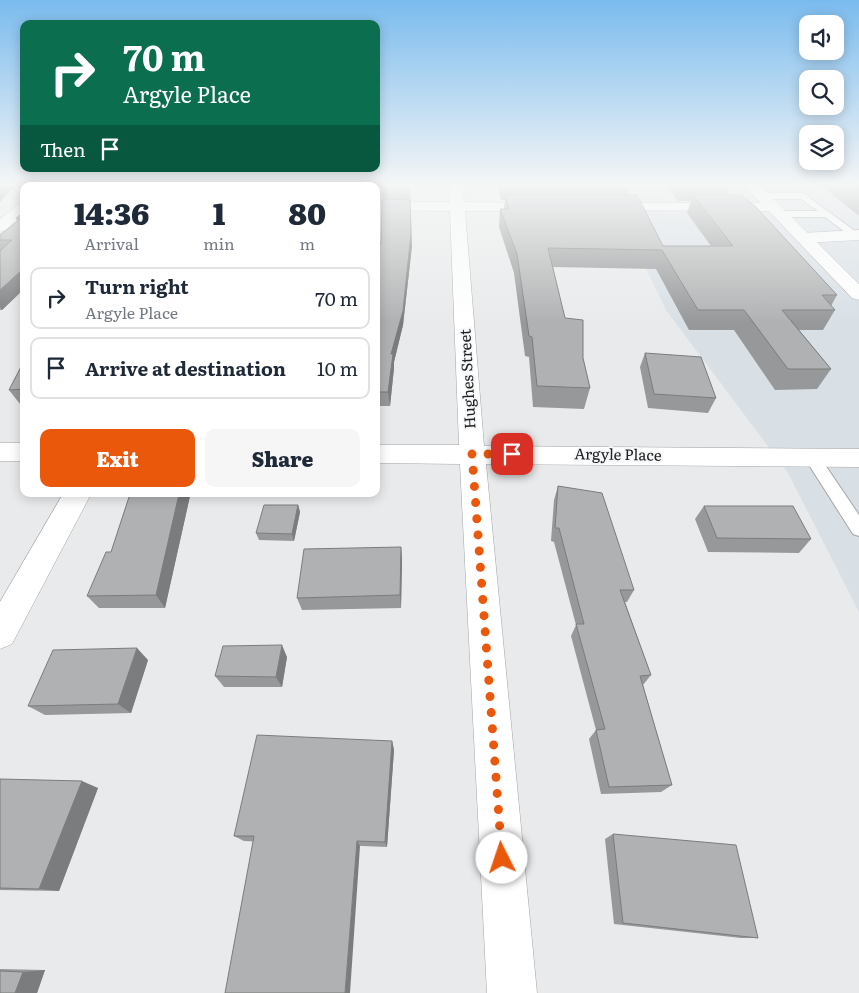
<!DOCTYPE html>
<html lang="en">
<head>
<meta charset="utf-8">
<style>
	:root { --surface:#fff; --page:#f6f6f7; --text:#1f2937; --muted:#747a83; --line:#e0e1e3; --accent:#ea580c }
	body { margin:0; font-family:Literata,serif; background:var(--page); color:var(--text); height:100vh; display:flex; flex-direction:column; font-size:19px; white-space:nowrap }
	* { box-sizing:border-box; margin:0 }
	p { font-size:16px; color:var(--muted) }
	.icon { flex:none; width:28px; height:28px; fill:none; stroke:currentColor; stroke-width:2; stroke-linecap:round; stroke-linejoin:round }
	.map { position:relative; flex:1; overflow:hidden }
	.details { position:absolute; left:20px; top:182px; width:360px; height:315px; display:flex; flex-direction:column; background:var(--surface); border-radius:10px; box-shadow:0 2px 12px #0003 }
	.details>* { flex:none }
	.guide { position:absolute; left:20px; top:20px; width:360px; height:152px; border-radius:10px; box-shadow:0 2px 12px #0003; background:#0b6e4f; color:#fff; overflow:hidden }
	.fabs { position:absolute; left:799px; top:15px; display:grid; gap:10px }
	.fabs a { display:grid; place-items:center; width:45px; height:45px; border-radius:10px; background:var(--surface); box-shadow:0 2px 12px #0003; font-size:25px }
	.pin { position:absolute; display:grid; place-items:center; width:42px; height:42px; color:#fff; margin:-21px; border-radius:10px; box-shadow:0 2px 8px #0006 }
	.me { position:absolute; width:55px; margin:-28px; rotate:356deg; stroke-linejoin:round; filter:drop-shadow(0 0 4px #0008) }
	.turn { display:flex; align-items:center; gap:18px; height:105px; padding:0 20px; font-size:22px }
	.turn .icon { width:65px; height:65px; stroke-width:2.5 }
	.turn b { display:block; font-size:35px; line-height:42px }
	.then { display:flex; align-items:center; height:48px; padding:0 20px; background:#0003; gap:10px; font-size:19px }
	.eta { display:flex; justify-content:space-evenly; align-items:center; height:85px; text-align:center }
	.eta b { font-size:30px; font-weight:800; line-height:35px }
	.action { display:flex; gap:10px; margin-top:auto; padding:10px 20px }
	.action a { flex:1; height:58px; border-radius:10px; background:var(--accent); color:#fff; font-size:20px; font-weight:800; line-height:58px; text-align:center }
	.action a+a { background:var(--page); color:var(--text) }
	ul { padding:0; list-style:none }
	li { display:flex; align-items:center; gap:15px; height:62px; margin:0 10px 8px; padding:0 10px; border:2px solid var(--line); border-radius:10px }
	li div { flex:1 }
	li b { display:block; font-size:19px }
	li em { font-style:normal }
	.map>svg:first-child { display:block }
	.built { fill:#d8e0e6 }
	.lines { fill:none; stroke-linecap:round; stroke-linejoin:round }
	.service-casing { stroke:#a4a5a6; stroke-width:2 }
	.minor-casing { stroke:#a4a5a6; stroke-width:1 }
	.primary-casing { stroke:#a4a5a6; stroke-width:1 }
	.service { fill:#fff; fill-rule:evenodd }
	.minor { fill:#fff; fill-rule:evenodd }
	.primary { fill:#fff; fill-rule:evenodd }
	.wall { fill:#969899 }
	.shaded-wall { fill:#7a7c7d }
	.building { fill:#afb1b2; stroke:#7a7c7d }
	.route { stroke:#ea580c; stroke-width:9; stroke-dasharray:0 16.2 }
	.labels { text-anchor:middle; stroke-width:4; stroke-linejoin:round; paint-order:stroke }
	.street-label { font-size:15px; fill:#212122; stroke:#f6f8f9 }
</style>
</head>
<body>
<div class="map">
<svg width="859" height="993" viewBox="0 0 859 993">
	<rect width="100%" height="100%" fill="#e9eaeb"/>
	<path class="built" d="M605 184H859V612L788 473 666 310Z"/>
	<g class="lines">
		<defs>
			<path id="service" d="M803 193 859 234V238H853L825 217H780L775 214 780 211H818L801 199H762L758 196 762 193Z
				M812 452 817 453 859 515V536L853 534 804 457 807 453Z"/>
			<path id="minor" d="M44 184H59L57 186H42Z
				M246 184H260L259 186H245Z
				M449 184H463L464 202 542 203 547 204 549 207 547 210 542 211H465L484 446 859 449V467L486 464 537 993H487L460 464 376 463V445H459L450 211 376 210V202H450Z
				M24 203V215L6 230 0 232V219L19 204Z
				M605 203H773L778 204 780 207 778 210 773 211 600 210 598 207 600 204Z
				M859 230V240L803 243 797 241 795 238 797 235 803 233Z
				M0 443H24V461H0Z
				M63 494H91L12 644 0 649V602Z"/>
			<path id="primary" d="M743 184H758L859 284V300L852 298Z"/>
		</defs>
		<use href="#service" class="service-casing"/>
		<use href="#minor" class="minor-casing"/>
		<use href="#primary" class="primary-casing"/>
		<use href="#service" class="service"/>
		<use href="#minor" class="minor"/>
		<use href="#primary" class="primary"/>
	</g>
	<path class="wall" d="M410 184 412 246 403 325 394 362V368L390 406H376V254L381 242 383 199 382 188Z
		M497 184H627L629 189 628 195 663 246H711L687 213 691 201H678L666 184H731L726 195 837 295 831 306 835 310 823 330H799L831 369 817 389 775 390 734 330H689L656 269 553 267 565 318 583 358 590 388 584 409 533 407 529 357 525 356 514 273 499 227 500 209H504L505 200H501Z
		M819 184H859V216Z
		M24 212V289L2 310H0V235L17 221 16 218Z
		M645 353 716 398 708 413 648 408 640 367Z
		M24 361V404H20L9 390Z
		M558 486 634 590 627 602H625L651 675 643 685 672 785 661 792 601 794 589 739 596 730 571 636 576 625 554 542 551 541 554 500Z
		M130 494H189L190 496 165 608H99L87 596 111 552Z
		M298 505 300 512 294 541 259 540 256 533Z
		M704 506 811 539 799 553 708 552 695 519Z
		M401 547 402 560 401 608 302 610 297 598Z
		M287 657 282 687H224L215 676Z
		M148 660 131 713 45 715 28 706Z
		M392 741 394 750 387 847 244 841 234 836Z
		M0 779 98 788 59 891 0 890Z
		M613 834 758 938H741L614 924 605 839Z
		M0 969 45 970 37 993H0Z"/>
	<path class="shaded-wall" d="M0 184H17L0 202Z
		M194 184H210L208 186H192Z
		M326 184H334L333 186H325Z
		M411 233 412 246 403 325 394 362V368L390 406 388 392 391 354Z
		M24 268V289L2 310 0 307V290Z
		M179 494H189L190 496 165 608 156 595Z
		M298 505 300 512 294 541 292 534Z
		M401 547 402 560 401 608 400 595Z
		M282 645 287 657 282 687 276 677Z
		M137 648 148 660 131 713 118 704Z
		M392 741 394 750 387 847 385 842Z
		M82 781 98 788 59 891 39 889Z
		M357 841 360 846 350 993H345Z
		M45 970 37 993H15L23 972Z"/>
	<path class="building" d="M61 184H194L192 186H112V185L111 186H58Z
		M293 184H326L325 186H292Z
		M382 184H410V188H382Z
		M500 184H627L629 189H502Z
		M853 184H859V188Z
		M505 195H637L663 246H733L693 195H741L755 206 837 295H822L835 310H782L831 369H788L744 310H698L662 250 548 248 565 318 583 320V358L590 388 537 386 532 337 529 336 517 254 500 209H509Z
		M382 199 410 200 411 233 403 311 391 354H393L388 392H376V254L381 242Z
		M24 212V268L0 290V251L12 240H0V235L21 218H16Z
		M645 353 701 357 716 398 654 394Z
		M24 361V389L9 390Z
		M558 486 602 493 634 590H620L651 675 640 676 672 785 609 787 596 730 605 729 576 624H584L559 528H555Z
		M130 494H179L156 595 87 596 106 552H111Z
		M264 505H298L292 534 256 533Z
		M704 506H793L811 539 717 538Z
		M401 547 400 595 297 598 304 549Z
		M282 645 276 677 215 676 223 646Z
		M137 648 118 704 28 706 53 650Z
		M257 735 392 741 385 842 357 841 345 993H225L254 836H234Z
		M0 779 82 781 39 889 0 888Z
		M613 834 736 845 758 938 623 923Z
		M0 971 23 972 15 993H0Z"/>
	<linearGradient id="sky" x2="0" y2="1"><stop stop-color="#7abbee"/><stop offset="0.57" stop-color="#f5f6f6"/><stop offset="1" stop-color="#f5f6f6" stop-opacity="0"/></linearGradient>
	<rect width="859" height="323" fill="url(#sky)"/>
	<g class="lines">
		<path class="route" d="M502 858 472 454H512"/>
	</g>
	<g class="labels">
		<g class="street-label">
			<text transform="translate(468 379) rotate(-93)" y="5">Hughes Street</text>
			<text transform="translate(618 455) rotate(1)" y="5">Argyle Place</text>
		</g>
	</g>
</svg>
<div class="fabs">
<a><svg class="icon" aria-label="sound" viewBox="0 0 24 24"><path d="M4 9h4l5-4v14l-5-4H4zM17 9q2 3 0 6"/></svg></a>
<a><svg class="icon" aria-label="search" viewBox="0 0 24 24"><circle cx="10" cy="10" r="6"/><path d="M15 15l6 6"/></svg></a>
<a><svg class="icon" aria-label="layers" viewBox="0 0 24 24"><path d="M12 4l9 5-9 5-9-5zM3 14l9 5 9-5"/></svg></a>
</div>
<div class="pin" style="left:512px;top:454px;background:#d93025"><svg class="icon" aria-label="arrive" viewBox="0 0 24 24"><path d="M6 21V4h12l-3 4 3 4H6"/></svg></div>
<svg class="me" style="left:502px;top:858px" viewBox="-20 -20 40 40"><circle r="19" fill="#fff"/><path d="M0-13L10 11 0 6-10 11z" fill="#ea580c"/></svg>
<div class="guide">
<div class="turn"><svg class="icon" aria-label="right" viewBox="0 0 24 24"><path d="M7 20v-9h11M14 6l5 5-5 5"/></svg><div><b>70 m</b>Argyle Place</div></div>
<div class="then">Then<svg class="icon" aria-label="arrive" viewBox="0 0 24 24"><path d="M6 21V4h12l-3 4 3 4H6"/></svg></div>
</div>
<section class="details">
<div class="eta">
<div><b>14:36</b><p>Arrival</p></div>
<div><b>1</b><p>min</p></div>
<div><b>80</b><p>m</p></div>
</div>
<ul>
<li><svg class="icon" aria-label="right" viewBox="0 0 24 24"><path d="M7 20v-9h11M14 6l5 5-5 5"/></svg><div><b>Turn right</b><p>Argyle Place</p></div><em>70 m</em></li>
<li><svg class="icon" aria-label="arrive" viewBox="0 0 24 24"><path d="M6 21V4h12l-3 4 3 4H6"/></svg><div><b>Arrive at destination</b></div><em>10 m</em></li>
</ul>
<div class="action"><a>Exit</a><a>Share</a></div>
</section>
</div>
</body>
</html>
